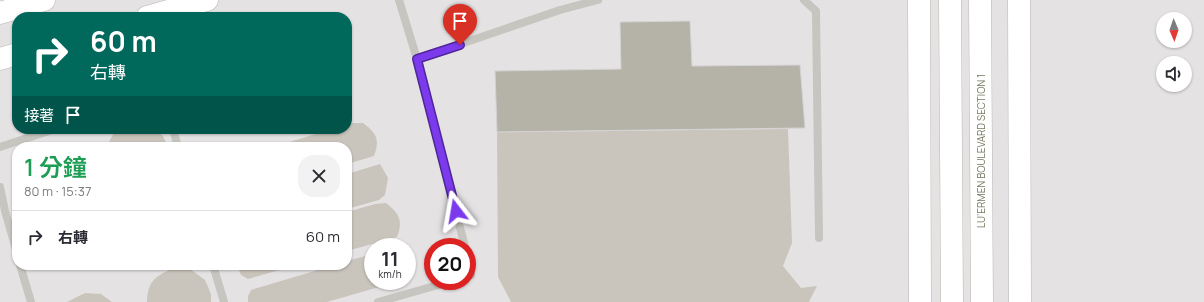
<!DOCTYPE html>
<html lang="zh-TW">
<head>
<meta charset="utf-8">
<style>
	:root { --surface:#fff; --page:#f2f2f3; --text:#2b2b33; --muted:#7c7c81; --line:#e1e1e2 }
	body { margin:0; font-family:Manrope,"Noto Sans TC",sans-serif; background:var(--page); color:var(--text); height:100vh; display:flex; flex-direction:column; font-size:15px; white-space:nowrap }
	* { box-sizing:border-box; margin:0 }
	p { font-size:13px; color:var(--muted) }
	.icon { flex:none; width:22px; height:22px; fill:none; stroke:currentColor; stroke-width:2; stroke-linecap:round; stroke-linejoin:round }
	.map { position:relative; flex:1; overflow:hidden }
	.drawer { position:absolute; left:12px; top:142px; width:340px; height:128px; display:flex; flex-direction:column; background:var(--surface); border-radius:16px; box-shadow:0 1px 3px #0004 }
	.drawer>* { flex:none }
	.hud { position:absolute; left:12px; top:12px; width:340px; height:122px; border-radius:16px; box-shadow:0 1px 3px #0004; background:#00695c; color:#fff; overflow:hidden }
	.needle { width:26px; rotate:178deg }
	.controls { position:absolute; left:1156px; top:12px; display:grid; gap:8px }
	.controls a { display:grid; place-items:center; width:36px; height:36px; border-radius:50%; background:var(--surface); box-shadow:0 1px 3px #0004; font-size:20px }
	.speed { position:absolute; left:364px; top:238px; display:flex; gap:8px; font-size:20px; font-weight:700; text-align:center }
	.speed>* { display:grid; place-content:center; width:52px; height:52px; border-radius:50%; background:var(--surface); box-shadow:0 1px 3px #0004; line-height:1 }
	.speed small { font-size:10px; font-weight:400 }
	.speed .limit { border:6px solid #d22; background:#fff; color:#111 }
	.pin { position:absolute; display:grid; place-items:center; width:34px; height:34px; color:#fff; margin:-41px -17px; border-radius:50% 50% 50% 0; rotate:-45deg; box-shadow:0 0 4px #0007 }
	.pin .icon { rotate:45deg }
	.me { position:absolute; width:44px; margin:-22px; rotate:346deg; stroke-linejoin:round; filter:drop-shadow(0 0 3px #0008) }
	.turn { display:flex; align-items:center; gap:14px; height:84px; padding:0 12px; font-size:18px }
	.turn .icon { width:52px; height:52px; stroke-width:2.5 }
	.turn b { display:block; font-size:28px; line-height:34px }
	.then { display:flex; align-items:center; height:38px; padding:0 12px; background:#0003; gap:8px; font-size:15px }
	.round { display:grid; place-items:center; flex:none; width:42px; height:42px; border-radius:16px; background:var(--page) }
	.summary { display:flex; align-items:center; justify-content:space-between; height:68px; padding:0 12px }
	h1 { font-size:24px; font-weight:600; line-height:30px; color:#1e9e55 }
	ul { padding:0; list-style:none }
	li { display:flex; align-items:center; gap:12px; height:52px; padding:0 12px; border-top:1px solid var(--line) }
	li div { flex:1 }
	li b { display:block; font-size:15px }
	li em { font-style:normal }
	.map>svg:first-child { display:block }
	.built { fill:#e5e2e4; fill-rule:evenodd }
	.water { fill:#cac5bc }
	.building { fill:#b5b3a8; stroke:#d4d3d5 }
	.lines { fill:none; stroke-linecap:round; stroke-linejoin:round }
	.secondary-casing { stroke:#b9b7af; stroke-width:23 }
	.lane { stroke:#c6c5bf; stroke-width:8 }
	.secondary { stroke:#fff; stroke-width:22 }
	.route-casing { stroke:#51269a; stroke-width:10 }
	.route { stroke:#7c3aed; stroke-width:7 }
	.labels { text-anchor:middle; stroke-width:4; stroke-linejoin:round; paint-order:stroke }
	.street-label { font-size:10px; fill:#7a7760; stroke:#fff }
</style>
</head>
<body>
<div class="map">
<svg width="1204" height="302" viewBox="0 0 1204 302">
	<rect width="100%" height="100%" fill="#f2f0f4"/>
	<path class="built" d="M0 0H1204V302H0ZM17 17H347V129H17ZM1163 19H1185V41H1163ZM1163 63H1185V85H1163ZM17 147H347V265H17ZM373 247H407V281H373ZM433 247H467V281H433Z"/>
	<path class="water" d="M352 123H363C377 133 380 140 374 156L347 164V147H273L332 129H347V125Z
		M120 129H154L163 136 168 147H106L115 131Z
		M788 129 792 243 783 266 801 288 817 286 809 302H511L498 277 497 132Z
		M380 164 388 178 385 195 379 200 347 209V174Z
		M386 203C400 214 403 221 397 237L347 251V212L375 204Z
		M373 254V281H400L327 302H248V296L251 290 335 265H347V261Z
		M237 265H297L248 279 241 275Z
		M173 268 190 269 205 280 211 294V302H147C148 280 155 277 173 268Z
		M85 293 101 294 112 302H67Z"/>
	<path class="building" d="M690 21 692 66 800 65 805 128 497 132 495 71 621 69 620 22Z"/>
	<g class="lines">
		<defs>
			<path id="secondary" d="M919 0 920 302
				M950 0 952 302
				M980 0 982 302
				M1019 0 1020 302
				M0 13 44 0
				M147 17 207 0
				M0 59 17 54"/>
		</defs>
		<use href="#secondary" class="secondary-casing"/>
		<path class="lane" d="M399 0 417 59 465 247
			M804 0 816 11 819 238
			M417 59 560 10 598 0
			M173 129 178 147
			M0 147 55 129
			M0 187 5 211 17 253
			M467 255 471 275 467 276
			M20 265 31 302
			M213 265 224 302
			M378 302 452 281"/>
		<use href="#secondary" class="secondary"/>
	</g>
	<g class="lines">
		<defs>
			<path id="route" d="M456 211 417 59 460 45"/>
		</defs>
		<use href="#route" class="route-casing"/>
		<use href="#route" class="route"/>
	</g>
	<g class="labels">
		<g class="street-label">
			<text transform="translate(981 151) rotate(-90)" y="4">LU’ERMEN BOULEVARD SECTION 1</text>
		</g>
	</g>
</svg>
<div class="controls">
<a><svg class="needle" viewBox="-14 -14 28 28"><path d="M0-13l5 13h-10z" fill="#e53935"/><path d="M0 13l5-13h-10z" fill="#7c7c81"/></svg></a>
<a><svg class="icon" aria-label="sound" viewBox="0 0 24 24"><path d="M4 9h4l5-4v14l-5-4H4zM17 9q2 3 0 6"/></svg></a>
</div>
<div class="speed"><div>11<small>km/h</small></div><div class="limit">20</div></div>
<div class="pin" style="left:460px;top:45px;background:#d93025"><svg class="icon" aria-label="arrive" viewBox="0 0 24 24"><path d="M6 21V4h12l-3 4 3 4H6"/></svg></div>
<svg class="me" style="left:456px;top:211px" viewBox="-20 -20 40 40"><path d="M0-17L14 15 0 8-14 15z" fill="#7c3aed" stroke="#fff" stroke-width="4"/></svg>
<div class="hud">
<div class="turn"><svg class="icon" aria-label="right" viewBox="0 0 24 24"><path d="M7 20v-9h11M14 6l5 5-5 5"/></svg><div><b>60 m</b>右轉</div></div>
<div class="then">接著<svg class="icon" aria-label="arrive" viewBox="0 0 24 24"><path d="M6 21V4h12l-3 4 3 4H6"/></svg></div>
</div>
<section class="drawer">
<div class="summary"><div><h1>1 分鐘</h1><p>80 m · 15:37</p></div><a class="round"><svg class="icon" aria-label="close" viewBox="0 0 24 24"><path d="M6 6l12 12M18 6L6 18"/></svg></a></div>
<ul>
<li><svg class="icon" aria-label="right" viewBox="0 0 24 24"><path d="M7 20v-9h11M14 6l5 5-5 5"/></svg><div><b>右轉</b></div><em>60 m</em></li>
</ul>
</section>
</div>
</body>
</html>
